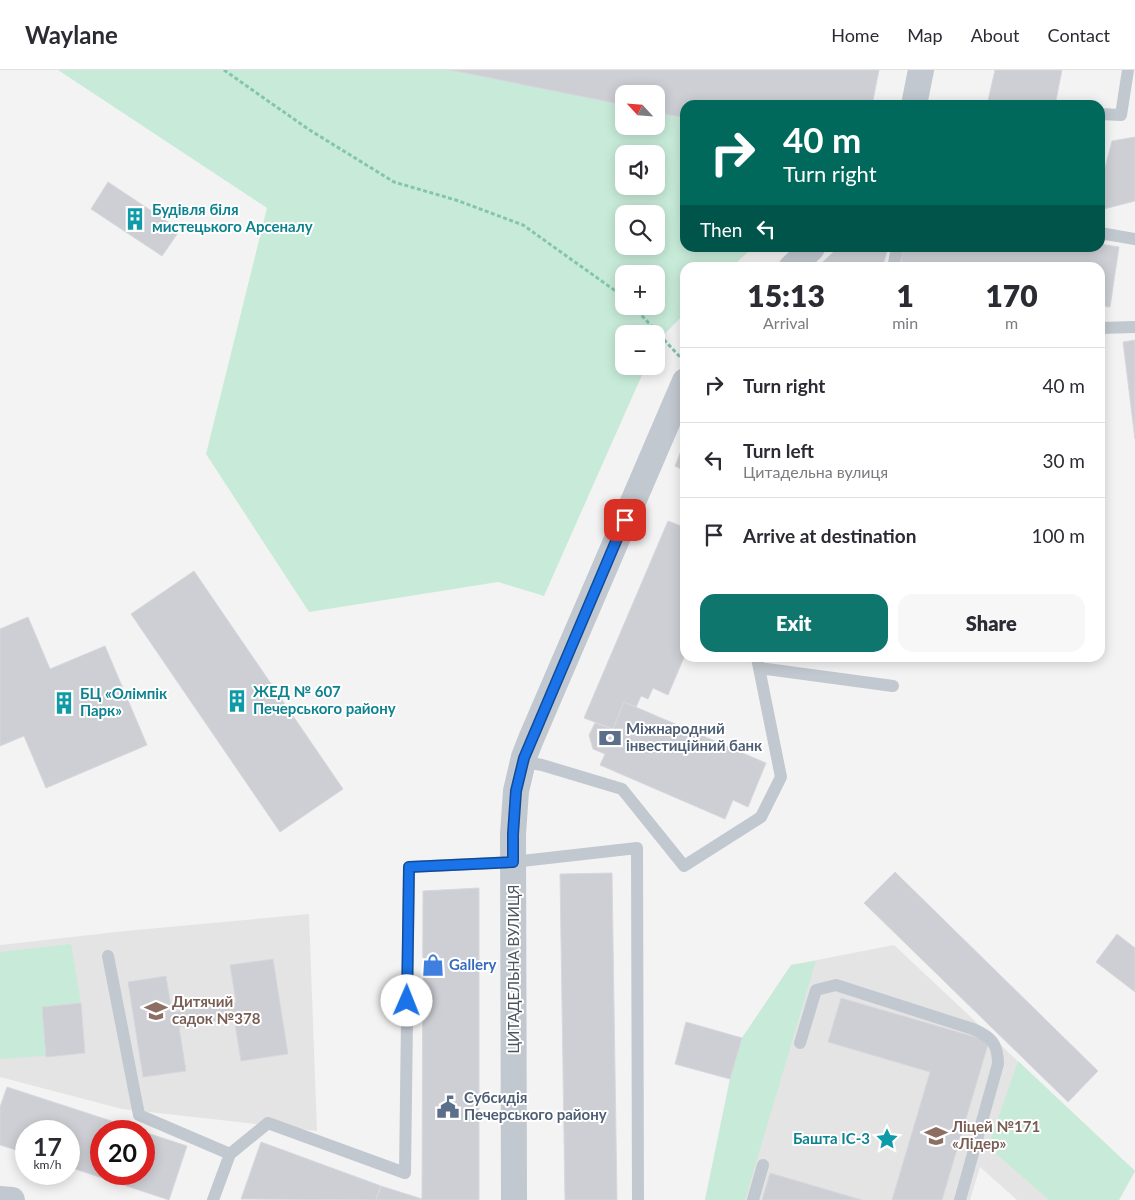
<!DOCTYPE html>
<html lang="en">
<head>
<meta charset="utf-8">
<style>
	:root { --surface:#fff; --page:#f7f7f7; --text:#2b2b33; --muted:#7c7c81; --line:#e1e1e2; --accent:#0f766e }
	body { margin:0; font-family:Lato,sans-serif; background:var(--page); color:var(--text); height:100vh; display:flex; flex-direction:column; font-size:19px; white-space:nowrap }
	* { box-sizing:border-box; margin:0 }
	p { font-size:16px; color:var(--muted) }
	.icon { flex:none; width:28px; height:28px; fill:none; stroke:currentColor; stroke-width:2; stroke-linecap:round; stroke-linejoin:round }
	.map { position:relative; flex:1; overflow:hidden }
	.sheet { position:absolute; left:680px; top:192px; width:425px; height:400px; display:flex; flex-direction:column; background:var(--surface); border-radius:15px; box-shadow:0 2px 12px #0003 }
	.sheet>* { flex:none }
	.guide { position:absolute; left:680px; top:30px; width:425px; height:152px; border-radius:15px; box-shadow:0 2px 12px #0003; background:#00695c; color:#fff; overflow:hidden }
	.needle { width:32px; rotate:296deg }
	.buttons { position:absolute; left:615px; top:15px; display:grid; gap:10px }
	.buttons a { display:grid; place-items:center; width:50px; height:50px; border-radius:10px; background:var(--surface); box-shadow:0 2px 12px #0003; font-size:25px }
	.speed { position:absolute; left:15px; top:1050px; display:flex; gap:10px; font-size:25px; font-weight:700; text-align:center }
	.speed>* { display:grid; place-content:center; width:65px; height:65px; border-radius:50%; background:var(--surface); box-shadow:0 2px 12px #0003; line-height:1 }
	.speed small { font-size:12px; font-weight:400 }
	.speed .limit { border:8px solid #d22; background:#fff; color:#111 }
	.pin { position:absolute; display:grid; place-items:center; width:42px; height:42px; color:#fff; margin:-21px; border-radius:10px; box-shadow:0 2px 8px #0006 }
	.me { position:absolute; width:55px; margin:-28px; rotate:1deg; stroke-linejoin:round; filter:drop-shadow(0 0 4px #0008) }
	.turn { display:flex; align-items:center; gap:18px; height:105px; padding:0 20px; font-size:22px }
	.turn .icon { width:65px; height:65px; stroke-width:2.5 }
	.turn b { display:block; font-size:35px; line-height:42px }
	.then { display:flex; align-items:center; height:48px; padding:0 20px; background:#0003; gap:10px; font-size:19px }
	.eta { display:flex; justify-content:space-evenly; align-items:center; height:85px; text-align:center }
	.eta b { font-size:30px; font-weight:800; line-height:35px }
	.action { display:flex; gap:10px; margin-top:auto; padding:10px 20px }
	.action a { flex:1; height:58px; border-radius:15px; background:var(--accent); color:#fff; font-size:20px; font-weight:800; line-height:58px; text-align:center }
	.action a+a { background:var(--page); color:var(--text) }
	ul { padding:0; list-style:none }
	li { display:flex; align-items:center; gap:15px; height:75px; padding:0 20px; border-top:1px solid var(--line) }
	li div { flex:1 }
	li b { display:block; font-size:19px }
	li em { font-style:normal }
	header { display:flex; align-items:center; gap:30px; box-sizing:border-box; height:70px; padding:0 25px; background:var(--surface); border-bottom:1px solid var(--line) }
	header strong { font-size:24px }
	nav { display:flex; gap:28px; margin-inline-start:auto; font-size:18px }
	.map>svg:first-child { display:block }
	.education { fill:#e5e4e4 }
	.green { fill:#c8ebd9; fill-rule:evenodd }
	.building { fill:#cdcfd4; stroke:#d7d8dd }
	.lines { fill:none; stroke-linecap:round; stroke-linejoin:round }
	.path { stroke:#84c5ab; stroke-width:3; stroke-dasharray:4 2.5; stroke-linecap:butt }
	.service { stroke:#c2c8cf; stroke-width:12 }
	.minor { stroke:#c2c8cf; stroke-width:26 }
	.route-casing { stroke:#114b97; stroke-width:12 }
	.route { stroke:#1a73e8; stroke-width:9 }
	.labels { text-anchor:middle; stroke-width:4; stroke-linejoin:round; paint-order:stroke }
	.culture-label { font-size:15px; font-weight:bold; fill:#0d838f; stroke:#fff; text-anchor:start }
	.service-label { font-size:15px; font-weight:bold; fill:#4e5e75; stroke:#fff; text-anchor:start }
	.shop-label { font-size:15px; font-weight:bold; fill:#366cbe; stroke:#fff; text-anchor:start }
	.street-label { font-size:15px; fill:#4c545e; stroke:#fff }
	.education-label { font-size:15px; font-weight:bold; fill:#785e54; stroke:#fff; text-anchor:start }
</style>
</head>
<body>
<header>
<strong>Waylane</strong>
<nav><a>Home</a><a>Map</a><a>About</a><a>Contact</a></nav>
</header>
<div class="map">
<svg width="1135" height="1130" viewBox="0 0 1135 1130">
	<rect width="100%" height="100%" fill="#f4f3f3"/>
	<path class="education" d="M309 844 317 1061 122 1039 0 1007V875L125 861Z
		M894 875 1135 1101 1119 1130H1017L980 1097 970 1130H705L730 1009 742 968 791 895Z"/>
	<path class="green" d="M58 0H879L872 35H685V178H752L732 197 685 198V243L656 273V264H624V296H646L544 526 498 512 309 542 206 384 267 138ZM624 24H656V56H624ZM624 84H656V116H624ZM624 144H656V176H624ZM624 204H656V236H624Z
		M71 874 81 933 85 983 0 989V882Z
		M816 891 745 1130H705L730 1009 742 968 791 895Z
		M1018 991 1135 1101 1119 1130H1049L988 1077Z"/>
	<path class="building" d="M450 0H879L872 35H685V48L656 42V24H624V35Z
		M995 0H1062L1055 35H987Z
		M1135 67V131L1100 140V117L1112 71Z
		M108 112 180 160 162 186 91 139Z
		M1100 174 1119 177 1110 237 1100 236V198H900L903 178H1100Z
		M838 178H888L882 198H816Z
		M1135 270V369L1123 272Z
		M685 371V401L675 396Z
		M685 446V585L668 625 653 618 648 629 641 626 636 637 624 632 613 659 584 648 668 451 681 456Z
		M194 501 343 719 280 762 131 544Z
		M28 547 50 599 105 576 147 675 46 718 24 666 0 676V559Z
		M624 632 766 693 748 737 733 730 725 749 600 695 605 684 593 679 589 665 595 653 613 659Z
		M895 802 1098 1001 1068 1032 864 833Z
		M612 803 617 1130H565L560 804Z
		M479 818V1130H376L381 1116 422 1129 423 821Z
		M1117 864 1135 878V922L1096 892Z
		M273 889 288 984 241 991 234 948 179 957 186 1001 143 1007 128 912 166 906 172 942 236 932 230 895Z
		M841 928 989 971 942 1130H892L930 1002 828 972Z
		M81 933 85 983 46 987 42 937Z
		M686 952 742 968 730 1009 675 994Z
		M7 1017 142 1061H101V1104H144V1062L187 1076 169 1130 69 1097V1061H26V1083L0 1075V1037Z
		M261 1072 381 1116 376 1130 241 1129Z
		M770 1103 862 1130H762Z"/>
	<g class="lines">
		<path class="path" d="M224 0 308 59 394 112 456 130 523 155 624 227
			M633 236 680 287"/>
		<path class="service" d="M1100 44 1121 45 1128 0
			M1100 163 1135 169
			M893 198 897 178
			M1100 258 1135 257
			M759 598 893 616
			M524 687 531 693 542 695 622 719 684 796 761 747 781 707 757 588
			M108 886 139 1045 230 1084
			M800 973 816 920 836 915 973 959C991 967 998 973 998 994L960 1130
			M213 1130 230 1084 268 1053 405 1103 409 797 513 792 637 778 638 1130
			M753 1130 763 1095"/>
		<path class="minor" d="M914 35 921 0
			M791 198 812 178
			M0 1129 12 1130
			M514 1130 513 764 516 721 524 687 531 669 685 311"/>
	</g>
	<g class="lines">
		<defs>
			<path id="route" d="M407 931 409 797 513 792V764L516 721 524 688 625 450"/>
		</defs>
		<use href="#route" class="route-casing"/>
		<use href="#route" class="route"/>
	</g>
	<defs>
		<symbol id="building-bare" viewBox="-9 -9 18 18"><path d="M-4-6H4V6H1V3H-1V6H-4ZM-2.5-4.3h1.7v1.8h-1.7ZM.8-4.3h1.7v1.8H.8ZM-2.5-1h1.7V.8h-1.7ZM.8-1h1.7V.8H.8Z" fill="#0f9aa8" stroke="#fff" stroke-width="2.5" paint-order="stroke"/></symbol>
		<symbol id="bank-bare" viewBox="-9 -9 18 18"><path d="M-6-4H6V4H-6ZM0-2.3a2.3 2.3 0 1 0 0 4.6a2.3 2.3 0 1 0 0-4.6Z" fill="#5c6f8a" stroke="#fff" stroke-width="2.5" paint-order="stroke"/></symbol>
		<symbol id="shop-bare" viewBox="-9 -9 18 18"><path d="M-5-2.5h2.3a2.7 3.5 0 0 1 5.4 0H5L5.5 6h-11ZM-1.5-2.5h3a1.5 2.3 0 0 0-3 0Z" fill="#3f7fe0" stroke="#fff" stroke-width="2.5" paint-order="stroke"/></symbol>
		<symbol id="school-bare" viewBox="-9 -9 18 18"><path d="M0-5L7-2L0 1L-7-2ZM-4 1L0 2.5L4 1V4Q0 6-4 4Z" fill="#8d6e63" stroke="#fff" stroke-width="2.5" paint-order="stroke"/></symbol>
		<symbol id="civic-bare" viewBox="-9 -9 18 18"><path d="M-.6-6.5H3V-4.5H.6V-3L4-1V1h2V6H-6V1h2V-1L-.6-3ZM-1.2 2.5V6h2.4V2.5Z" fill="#5c6f8a" stroke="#fff" stroke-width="2.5" paint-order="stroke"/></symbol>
		<symbol id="sight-bare" viewBox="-9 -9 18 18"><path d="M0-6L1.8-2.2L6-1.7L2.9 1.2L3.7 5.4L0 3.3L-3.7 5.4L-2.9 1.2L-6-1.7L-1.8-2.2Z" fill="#0f9aa8" stroke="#fff" stroke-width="2.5" paint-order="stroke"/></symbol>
	</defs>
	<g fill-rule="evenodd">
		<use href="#building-bare" x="119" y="133" width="32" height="32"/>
		<use href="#building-bare" x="221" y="615" width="32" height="32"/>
		<use href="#building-bare" x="48" y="617" width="32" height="32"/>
		<use href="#bank-bare" x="594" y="652" width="32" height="32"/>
		<use href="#shop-bare" x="417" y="879" width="32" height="32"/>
		<use href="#school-bare" x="140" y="925" width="32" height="32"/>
		<use href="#civic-bare" x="432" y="1021" width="32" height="32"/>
		<use href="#school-bare" x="920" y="1050" width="32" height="32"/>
		<use href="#sight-bare" x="871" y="1053" width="32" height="32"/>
	</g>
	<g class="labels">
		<g class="culture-label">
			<text x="152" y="145">Будівля біля<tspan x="152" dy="17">мистецького Арсеналу</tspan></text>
			<text x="253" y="627">ЖЕД № 607<tspan x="253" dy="17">Печерського району</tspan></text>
			<text x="80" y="629">БЦ «Олімпік<tspan x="80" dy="17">Парк»</tspan></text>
			<text x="870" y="1074" text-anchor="end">Башта ІС-3</text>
		</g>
		<g class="service-label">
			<text x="626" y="664">Міжнародний<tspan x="626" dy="17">інвестиційний банк</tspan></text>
			<text x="464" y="1033">Субсидія<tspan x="464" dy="17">Печерського району</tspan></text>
		</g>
		<g class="shop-label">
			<text x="449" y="900">Gallery</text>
		</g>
		<g class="street-label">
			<text transform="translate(514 899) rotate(-90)" y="5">ЦИТАДЕЛЬНА ВУЛИЦЯ</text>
		</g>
		<g class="education-label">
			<text x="172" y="937">Дитячий<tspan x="172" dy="17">садок №378</tspan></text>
			<text x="952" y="1062">Ліцей №171<tspan x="952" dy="17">«Лідер»</tspan></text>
		</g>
	</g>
</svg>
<div class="buttons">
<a><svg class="needle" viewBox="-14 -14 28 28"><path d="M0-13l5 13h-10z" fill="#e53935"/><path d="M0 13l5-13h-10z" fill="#7c7c81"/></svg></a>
<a><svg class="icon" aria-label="sound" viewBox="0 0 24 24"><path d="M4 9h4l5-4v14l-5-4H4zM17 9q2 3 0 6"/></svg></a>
<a><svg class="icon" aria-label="search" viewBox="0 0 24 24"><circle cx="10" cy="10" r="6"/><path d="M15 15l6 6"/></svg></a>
<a>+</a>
<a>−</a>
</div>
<div class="speed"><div>17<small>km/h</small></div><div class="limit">20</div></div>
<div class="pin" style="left:625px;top:450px;background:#d93025"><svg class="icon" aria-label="arrive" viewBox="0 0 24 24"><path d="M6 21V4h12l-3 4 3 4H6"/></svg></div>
<svg class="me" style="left:407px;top:931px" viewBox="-20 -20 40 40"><circle r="19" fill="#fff"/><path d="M0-13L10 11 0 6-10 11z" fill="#1a73e8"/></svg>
<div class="guide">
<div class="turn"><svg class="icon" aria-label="right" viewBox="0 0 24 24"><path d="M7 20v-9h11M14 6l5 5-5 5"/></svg><div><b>40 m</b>Turn right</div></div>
<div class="then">Then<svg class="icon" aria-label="left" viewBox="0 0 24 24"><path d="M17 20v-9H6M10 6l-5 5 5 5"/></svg></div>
</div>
<section class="sheet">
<div class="eta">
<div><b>15:13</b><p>Arrival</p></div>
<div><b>1</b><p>min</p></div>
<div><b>170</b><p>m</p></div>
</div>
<ul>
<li><svg class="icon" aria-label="right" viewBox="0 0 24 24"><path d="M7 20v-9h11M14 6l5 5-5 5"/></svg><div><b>Turn right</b></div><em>40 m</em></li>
<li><svg class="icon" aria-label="left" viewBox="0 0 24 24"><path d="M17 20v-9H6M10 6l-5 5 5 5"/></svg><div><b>Turn left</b><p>Цитадельна вулиця</p></div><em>30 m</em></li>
<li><svg class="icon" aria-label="arrive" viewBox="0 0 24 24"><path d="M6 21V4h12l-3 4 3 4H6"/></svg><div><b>Arrive at destination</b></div><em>100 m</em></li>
</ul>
<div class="action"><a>Exit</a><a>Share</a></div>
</section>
</div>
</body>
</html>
